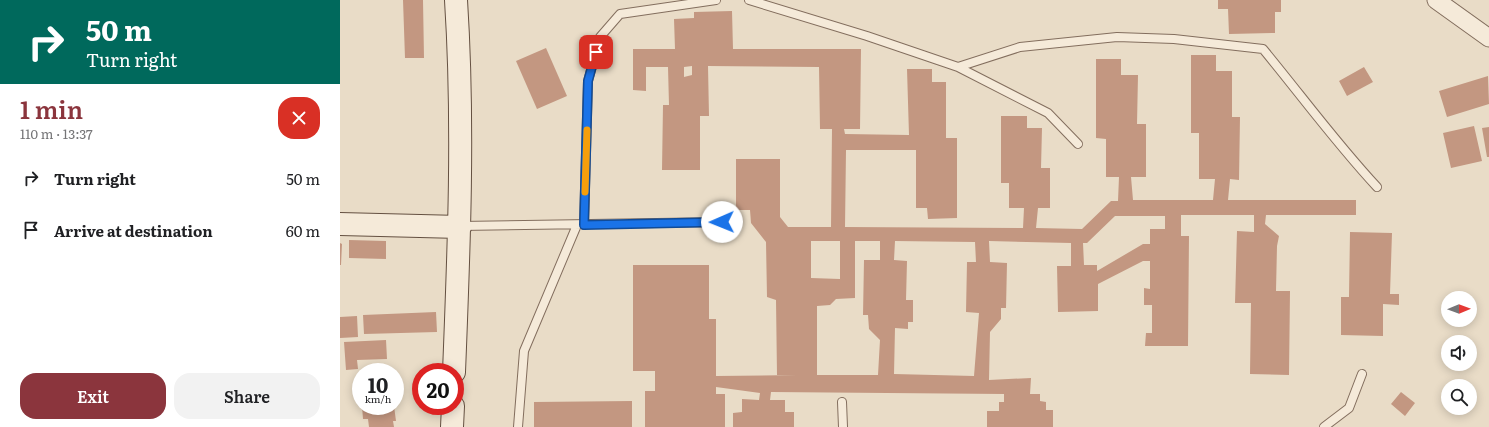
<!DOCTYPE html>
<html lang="en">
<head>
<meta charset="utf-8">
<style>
	:root { --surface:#fff; --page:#f2f2f2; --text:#202124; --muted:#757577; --accent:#8b353d }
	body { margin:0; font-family:Literata,serif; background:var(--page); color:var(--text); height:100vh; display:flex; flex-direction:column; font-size:15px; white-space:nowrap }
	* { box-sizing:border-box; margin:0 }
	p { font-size:13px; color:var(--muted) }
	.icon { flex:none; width:22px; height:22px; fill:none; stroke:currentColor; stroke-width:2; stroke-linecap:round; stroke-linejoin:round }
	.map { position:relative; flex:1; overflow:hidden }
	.drawer { display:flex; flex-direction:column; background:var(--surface); width:340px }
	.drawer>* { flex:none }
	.top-card { background:#00695c; color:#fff; overflow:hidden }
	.needle { width:26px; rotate:89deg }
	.tools { position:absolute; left:1101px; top:291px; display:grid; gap:8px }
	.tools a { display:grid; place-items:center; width:36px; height:36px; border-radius:50%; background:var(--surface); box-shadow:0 2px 10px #0003; font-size:20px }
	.speed { position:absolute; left:12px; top:363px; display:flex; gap:8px; font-size:20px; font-weight:700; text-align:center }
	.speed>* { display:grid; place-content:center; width:52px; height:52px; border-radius:50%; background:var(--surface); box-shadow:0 2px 10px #0003; line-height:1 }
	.speed small { font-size:10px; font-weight:400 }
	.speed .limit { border:6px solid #d22; background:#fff; color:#111 }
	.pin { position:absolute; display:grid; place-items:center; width:34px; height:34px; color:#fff; margin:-17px; border-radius:8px; box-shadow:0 2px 6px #0006 }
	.me { position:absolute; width:44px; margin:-22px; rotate:269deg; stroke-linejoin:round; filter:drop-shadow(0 0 3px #0008) }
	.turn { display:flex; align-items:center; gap:14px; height:84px; padding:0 20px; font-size:18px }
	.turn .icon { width:52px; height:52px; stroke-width:2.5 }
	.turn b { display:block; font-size:28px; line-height:34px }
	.round { display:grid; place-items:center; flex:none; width:42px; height:42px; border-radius:16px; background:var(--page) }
	.headline { display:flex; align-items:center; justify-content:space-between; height:68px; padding:0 20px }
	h1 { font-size:24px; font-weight:600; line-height:30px; color:var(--accent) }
	.primary-button { display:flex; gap:8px; margin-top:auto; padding:8px 20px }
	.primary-button a { flex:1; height:46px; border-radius:16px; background:var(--accent); color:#fff; font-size:16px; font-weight:600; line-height:46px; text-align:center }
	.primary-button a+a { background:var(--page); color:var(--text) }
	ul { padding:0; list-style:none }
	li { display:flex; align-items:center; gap:12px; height:52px; padding:0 20px }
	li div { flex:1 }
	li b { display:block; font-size:15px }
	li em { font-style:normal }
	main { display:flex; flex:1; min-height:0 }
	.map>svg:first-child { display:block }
	.building { fill:#c39781; fill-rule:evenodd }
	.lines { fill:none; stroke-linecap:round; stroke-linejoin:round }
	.lane-casing { stroke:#836e5e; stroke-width:10 }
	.street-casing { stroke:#836e5e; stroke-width:19 }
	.secondary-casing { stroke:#645041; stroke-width:24 }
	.lane { stroke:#f5ead9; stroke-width:8 }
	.street { stroke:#f5ead9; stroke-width:17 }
	.secondary { stroke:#f5ead9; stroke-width:22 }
	.route-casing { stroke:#114b97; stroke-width:10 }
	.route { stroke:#1a73e8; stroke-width:7 }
	.slow { stroke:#f59e0b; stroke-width:7 }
</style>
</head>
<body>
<main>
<section class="drawer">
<div class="top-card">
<div class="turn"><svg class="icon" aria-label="right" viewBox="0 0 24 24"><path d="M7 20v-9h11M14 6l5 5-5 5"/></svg><div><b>50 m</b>Turn right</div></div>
</div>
<div class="headline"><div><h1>1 min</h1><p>110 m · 13:37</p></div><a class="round" style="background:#d93025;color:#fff"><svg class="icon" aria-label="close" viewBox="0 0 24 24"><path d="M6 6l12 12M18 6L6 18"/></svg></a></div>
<ul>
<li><svg class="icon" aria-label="right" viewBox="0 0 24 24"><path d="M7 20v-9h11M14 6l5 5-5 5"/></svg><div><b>Turn right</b></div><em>50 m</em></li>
<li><svg class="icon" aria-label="arrive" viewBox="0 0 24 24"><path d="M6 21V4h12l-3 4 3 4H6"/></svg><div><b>Arrive at destination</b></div><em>60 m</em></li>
</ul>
<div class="primary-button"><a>Exit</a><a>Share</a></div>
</section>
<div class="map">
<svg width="1149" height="427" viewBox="0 0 1149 427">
	<rect width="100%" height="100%" fill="#e9dcc7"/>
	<path class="building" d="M63 0H83L84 58H65Z
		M878 0H941V12H935V33L889 34 888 9H878Z
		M392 11 393 49H521L520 129H504L505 134 569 135 567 69H592V82H606V138H617V218L588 219 587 208H576V150H506L505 227 683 228 684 208H669V183H661V116H687V128H702L701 168H710V208H698L696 228 742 229 771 201H778L779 177H766V139L756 138V59H781V75H798L797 124H806V177H791L793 200H873L875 179H859V133H851V55H876V71H892V117H900L899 180 890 179 888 200H1016V215H926L925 224 939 236 937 246 936 291H950L949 375 910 374 911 303H895L897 231 914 232V215H841V236H849L848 346H805L806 333H812V305H804V288L810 289V261H803L758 284V311L718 312 717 266H731V243L649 241 650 262 667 263 666 308H661V319L650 332 649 380 691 378 690 394H700V401L706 402V410H713V427H647V411H659V402H664V394L431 392 430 400H445V412H454V427H393V413L402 412V399L419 400 420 393 376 387V394H385V427H305V391H315V371H293V265H369V319H376V376L458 375H437L436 300 427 297 426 242 411 223 410 210H396V159H440V217L448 227H491L492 129H480L479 67 368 66 369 116H360V170H322L323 105H329L328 67H306V91L293 90V49H335L334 19 354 18V12ZM352 66V75L344 77V67ZM775 216H825V229H810V244H803L757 271V265H744L743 243H747ZM471 241H500V279L471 278ZM515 241H540V260H524L523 315H528L529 329 540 340 538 375H477V306L490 305 496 299 515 298ZM555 241 635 242 636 262H627L626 312 639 313 634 376 554 374 555 328 568 329V322H573V300H566L567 261 554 260Z
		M206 48 227 96 197 109 176 61Z
		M1024 67 1033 82 1007 96 999 81Z
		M1148 76 1149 104 1107 117 1099 91Z
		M1134 126 1142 161 1111 168 1103 133Z
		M1149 127V157H1147L1142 128Z
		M1010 232 1052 233 1050 294H1059V305L1043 304V336L1001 335V297H1009Z
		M9 240 46 241V259L9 258Z
		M0 243 2 244 1 265H0Z
		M96 312 97 332 24 334 23 315Z
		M17 316 18 337 0 338V317Z
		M46 340 47 359 17 360 18 369 6 370 4 342Z
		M1061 392 1075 403 1065 416 1051 404Z
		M292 401V427H194V402Z
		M22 406H54L56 421H53L54 427H29L28 419H23Z"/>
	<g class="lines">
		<defs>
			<path id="lane" d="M409 0 527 36 618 67 708 113 738 144
				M618 67 680 47 777 37 834 39 923 49C961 95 996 143 1037 187
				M244 225 248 81 260 37 280 14 376 0
				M120 226 382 222
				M502 402 503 427
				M178 427 184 351 237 225
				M984 427 1009 408 1022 374"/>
			<path id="street" d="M1096 0 1149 38"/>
			<path id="secondary" d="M0 224 120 227
				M114 372C119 248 124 124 116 0
				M112 427 113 406"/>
		</defs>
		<use href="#lane" class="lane-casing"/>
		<use href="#street" class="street-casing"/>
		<use href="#secondary" class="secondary-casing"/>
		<use href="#lane" class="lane"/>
		<use href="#street" class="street"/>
		<use href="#secondary" class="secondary"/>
	</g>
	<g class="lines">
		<defs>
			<path id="route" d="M256 52 248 81 244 225 382 222"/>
		</defs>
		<use href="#route" class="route-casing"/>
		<use href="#route" class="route"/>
		<path class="slow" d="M245 192 247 130"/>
	</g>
</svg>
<div class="tools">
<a><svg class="needle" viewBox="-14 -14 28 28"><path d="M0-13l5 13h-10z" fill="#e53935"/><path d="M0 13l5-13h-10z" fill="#757577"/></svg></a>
<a><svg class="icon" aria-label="sound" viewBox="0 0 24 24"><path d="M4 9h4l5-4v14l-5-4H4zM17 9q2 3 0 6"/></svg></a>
<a><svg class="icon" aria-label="search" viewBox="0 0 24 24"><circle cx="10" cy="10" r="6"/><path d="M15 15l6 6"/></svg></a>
</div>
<div class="speed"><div>10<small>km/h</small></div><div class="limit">20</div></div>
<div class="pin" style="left:256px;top:52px;background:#d93025"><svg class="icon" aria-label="arrive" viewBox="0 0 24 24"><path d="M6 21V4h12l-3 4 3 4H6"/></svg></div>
<svg class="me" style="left:382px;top:222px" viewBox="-20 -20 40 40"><circle r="19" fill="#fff"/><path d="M0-13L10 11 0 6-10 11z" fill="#1a73e8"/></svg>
</div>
</main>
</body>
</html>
